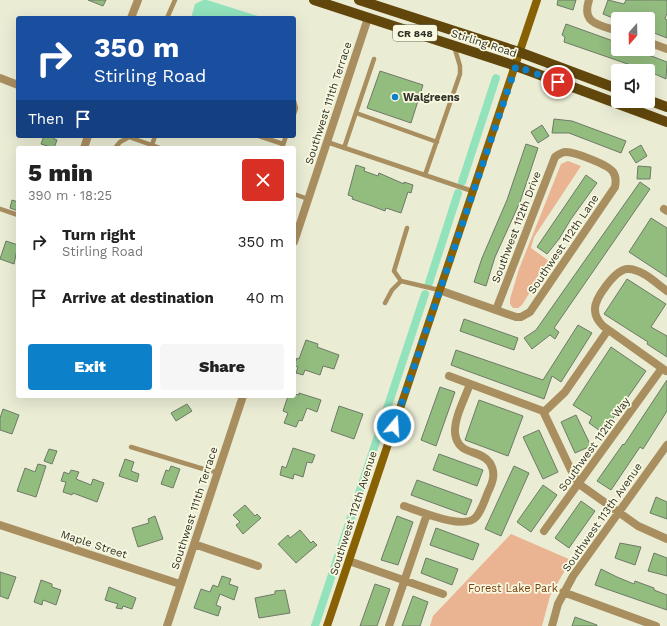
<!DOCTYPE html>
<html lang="en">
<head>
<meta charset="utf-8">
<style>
	:root { --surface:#fff; --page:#f6f6f6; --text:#222; --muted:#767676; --accent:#0c81ca }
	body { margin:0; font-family:"Work Sans",sans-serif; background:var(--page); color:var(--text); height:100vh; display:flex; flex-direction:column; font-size:15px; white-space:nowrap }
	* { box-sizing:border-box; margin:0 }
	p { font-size:13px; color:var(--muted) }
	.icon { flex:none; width:22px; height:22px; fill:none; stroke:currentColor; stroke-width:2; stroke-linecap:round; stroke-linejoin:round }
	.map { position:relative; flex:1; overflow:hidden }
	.sheet { position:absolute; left:16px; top:146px; width:280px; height:252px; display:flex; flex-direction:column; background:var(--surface); border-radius:4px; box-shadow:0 4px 16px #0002 }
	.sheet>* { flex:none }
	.hud { position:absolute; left:16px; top:16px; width:280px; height:122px; border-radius:4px; box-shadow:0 4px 16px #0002; background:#1a4fa0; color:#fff; overflow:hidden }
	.needle { width:26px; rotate:200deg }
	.fabs { position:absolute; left:611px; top:12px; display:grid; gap:8px }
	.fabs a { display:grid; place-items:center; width:44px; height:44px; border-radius:4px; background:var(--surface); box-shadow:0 4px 16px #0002; font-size:20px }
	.pin { position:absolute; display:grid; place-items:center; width:34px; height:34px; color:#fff; margin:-17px; border:2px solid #fff; border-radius:50%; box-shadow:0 1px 4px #0007 }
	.me { position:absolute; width:44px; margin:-22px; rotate:18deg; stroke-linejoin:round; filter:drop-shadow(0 0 3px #0008) }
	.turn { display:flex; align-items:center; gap:14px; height:84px; padding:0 12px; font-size:18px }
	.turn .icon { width:52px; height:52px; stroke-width:2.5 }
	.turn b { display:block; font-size:28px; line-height:34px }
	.then { display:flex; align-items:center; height:38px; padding:0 12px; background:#0003; gap:8px; font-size:15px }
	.round { display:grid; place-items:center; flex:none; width:42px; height:42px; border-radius:4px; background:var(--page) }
	.head { display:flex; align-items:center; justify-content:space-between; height:68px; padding:0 12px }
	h1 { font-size:24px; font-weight:800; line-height:30px }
	.action { display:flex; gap:8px; margin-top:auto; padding:8px 12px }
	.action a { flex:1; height:46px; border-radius:4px; background:var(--accent); color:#fff; font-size:16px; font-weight:800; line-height:46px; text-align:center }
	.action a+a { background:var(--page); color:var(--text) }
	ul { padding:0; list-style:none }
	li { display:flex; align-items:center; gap:12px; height:56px; padding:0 12px }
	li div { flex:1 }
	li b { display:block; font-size:15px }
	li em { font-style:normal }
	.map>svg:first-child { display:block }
	.green { fill:#eab391 }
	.water { fill:#92e2bc }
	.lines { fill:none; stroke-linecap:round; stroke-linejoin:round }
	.canal { stroke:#92e2bc; stroke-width:8 }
	.building { fill:#93bc7f; stroke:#6e7a68 }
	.lane { stroke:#a98e60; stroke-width:4.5 }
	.street { stroke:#a98e60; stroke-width:8 }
	.secondary { stroke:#886104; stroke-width:8 }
	.primary { stroke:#62470c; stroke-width:10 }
	.route { stroke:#0c81ca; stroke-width:7; stroke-dasharray:0 12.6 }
	.poi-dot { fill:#0c81ca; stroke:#f9f9e1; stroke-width:1.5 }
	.labels { text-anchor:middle; stroke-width:3.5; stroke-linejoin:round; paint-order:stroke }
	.shield { fill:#f9f9e1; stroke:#6d6d60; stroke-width:1 }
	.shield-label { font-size:10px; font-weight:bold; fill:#313128 }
	.street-label { font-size:11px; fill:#313128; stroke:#f9f9e1 }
	.poi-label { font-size:11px; font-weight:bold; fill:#313128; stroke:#f9f9e1; text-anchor:start }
	.park-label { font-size:11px; fill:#7a3e0e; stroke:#f9f9e1 }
</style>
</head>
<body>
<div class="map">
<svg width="667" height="626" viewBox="0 0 667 626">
	<rect width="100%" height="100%" fill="#ebecd4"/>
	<path class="green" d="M568 161 581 166 534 237 531 248 549 261 522 305 518 308H513L510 304V299L519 269 561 164Z
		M511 534 571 560 550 596 542 626H430L433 616Z"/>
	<path class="water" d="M203 0H207L264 18H191L195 4Z"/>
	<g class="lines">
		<path class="canal" d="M462 182 496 78
			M429 283 458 193
			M315 626 425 294"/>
	</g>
	<path class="building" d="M88 0H106L103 6Z
		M558 0H576L573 10 557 5Z
		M608 0 624 4 626 0H667V13L665 19 667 20V38L649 31 652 19H615L603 14Z
		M566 24 616 42 618 44V49H633L667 62 666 79 648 71 564 42 565 37 562 35Z
		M380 71 423 85 411 123 367 108Z
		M554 119 572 121 626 141 621 153 569 133H552Z
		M542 125 549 136 538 143 531 132Z
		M44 136H55L54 139 57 140 54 148 41 144Z
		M526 144 538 148 520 202 495 257 486 286 474 282 482 258 507 200Z
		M641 145 647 156 636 163 629 152Z
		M356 165 365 168 364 171 378 176 379 173 404 184V182L413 185 411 193 408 192 401 213 386 208 385 211 372 206 352 199 353 197 348 195Z
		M638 166 651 167 650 179H637Z
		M586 175 597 183 571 219 559 239 547 254 537 247Z
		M640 182 650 189 554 328 559 332 555 339 550 335 532 349 524 338 536 330Z
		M12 200 18 202V211L10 208Z
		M651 218 667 228V277L629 252Z
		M6 241 18 245 14 264 0 259Z
		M627 279 666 304 651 327 667 336V357L647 344 648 342 604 314Z
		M464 319 518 338 514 350 460 331Z
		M578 325 592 333 561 382 552 376 544 399 451 365 456 350 543 380Z
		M306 340 318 344 317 347 339 355 334 369 323 366 320 375 305 370 303 375 296 373 298 367 294 366 297 358 299 359Z
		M611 347 646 371 603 433 589 423 592 417 573 405Z
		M667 380V411L643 449 640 447 611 490 597 481 623 444 624 445Z
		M440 387 455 392 436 446 421 440Z
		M299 393 321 400 317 412 307 408 302 421 299 420 296 427 284 423 288 413 283 411 288 396H294V394L299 395Z
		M479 400 523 416 508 456 465 440Z
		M187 404 192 411 176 421 171 413Z
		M339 406 363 414 354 439 331 431Z
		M3 409 19 415 12 434 0 430V418Z
		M576 415 591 446 575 453 561 422Z
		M539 430 558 472 543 479 523 437Z
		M293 448 315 455 312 463 307 462 303 477 294 474 293 479 280 475 282 466 286 468Z
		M49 449 57 451 52 464 44 461Z
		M439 454 483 470 477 486 433 470Z
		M125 459 134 462 131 471 139 474 137 482 119 476Z
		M38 464 46 466 36 497 17 491 25 468 35 472Z
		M171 466 180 469 173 488 161 484 166 470 169 471Z
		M514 466 529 473 501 536 485 529Z
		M71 470 79 472 76 479 91 485 93 479 104 483 97 502 73 493 72 495 63 492 66 482 61 481 64 472 69 474Z
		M417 480 472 500 466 515 411 495Z
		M543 485 557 495 531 532 517 522Z
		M656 497 667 502V519L650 513Z
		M581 501 595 511 569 548 555 538Z
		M245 505 255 516 257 514 261 518 243 534 236 525 240 522 233 515Z
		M155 516 163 539 138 547 132 528 149 523 148 519Z
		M397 516 413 522 398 565 381 560Z
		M436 528 479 544 473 560 430 545Z
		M300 530 311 543 313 541 317 545 296 563 278 544 288 535 290 538Z
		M620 543 641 547 635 565 615 558Z
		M654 553 667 558V576L648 571Z
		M426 558 458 569 452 585 421 573Z
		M601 569 617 577 634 584 635 581 654 588V590L667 595V610L595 585Z
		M0 572 16 577 8 599 0 596Z
		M222 576 231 579 229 584 238 587 234 600 220 594 216 605 221 607 218 616 194 608 201 589 210 592 213 585 218 587Z
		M41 580 52 584V587L61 590 56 605 43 600 42 605 34 602Z
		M375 584 390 589 377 626H360Z
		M109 587 136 598 132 609 123 606 122 609 116 608 118 604 105 600Z
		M285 590 290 613 259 618 255 598 275 594V591Z
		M413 596 428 602 420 626H402Z
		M575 617 597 625V626H572Z"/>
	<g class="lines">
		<path class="lane" d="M167 18 175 0
			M294 101 296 108 294 114
			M356 113 437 142
			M259 136 283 144
			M327 142 472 191
			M152 145 155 136
			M115 148 120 142 129 137 160 148
			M282 148 286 136
			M344 148 374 59
			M425 175 460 74V66L454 46
			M294 194 308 199
			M0 209 18 215
			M407 228 394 271 401 281 439 290
			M385 303 392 290 401 281
			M131 447 210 471 218 472"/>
		<path class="street" d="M589 0C581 24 600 25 618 31
			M131 18 138 0
			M648 42 667 49
			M0 78 18 85
			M84 148 88 136
			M664 209 667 211
			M294 242 368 18
			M439 290 516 317H521L530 312 615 187C616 182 616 176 613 172 609 165 575 152 566 152 562 152 559 154 555 157L496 310
			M666 371 603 326C599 322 595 317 595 310 594 299 615 270 627 269 641 268 656 283 667 291
			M449 376 543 411 571 470 579 484 638 526 667 539
			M544 412 565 392 608 330
			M404 506C420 511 464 531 476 517 482 510 485 499 488 492 493 482 496 473 490 463 480 448 458 457 455 433 454 418 465 398 470 384
			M0 525 180 584
			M544 531 662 368
			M194 544 258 566
			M349 561 443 594
			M563 592 656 626
			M167 626 243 396
			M389 626 427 514
			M552 626 558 604 573 576 667 445"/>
		<path class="secondary" d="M327 626 537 0"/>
		<path class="primary" d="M314 0 516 66 667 122
			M359 0 519 52 618 89
			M648 100 667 107"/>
	</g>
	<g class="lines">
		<path class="route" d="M394 426 516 66 558 82"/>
	</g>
	<circle class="poi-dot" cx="395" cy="97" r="4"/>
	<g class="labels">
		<rect class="shield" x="393" y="25" width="44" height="16" rx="3"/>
		<g class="shield-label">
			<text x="415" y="37">CR 848</text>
		</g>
		<g class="street-label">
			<text transform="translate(484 43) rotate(18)" y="4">Stirling Road</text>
			<text transform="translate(328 103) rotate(-72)" y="4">Southwest 111th Terrace</text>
			<text transform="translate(516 227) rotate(-69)" y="4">Southwest 112th Drive</text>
			<text transform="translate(563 244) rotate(-56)" y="4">Southwest 112th Lane</text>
			<text transform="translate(594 444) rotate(-54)" y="4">Southwest 112th Way</text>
			<text transform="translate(194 508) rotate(-72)" y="4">Southwest 111th Terrace</text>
			<text transform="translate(353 513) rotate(-72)" y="4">Southwest 112th Avenue</text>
			<text transform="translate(602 517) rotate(-55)" y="4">Southwest 113th Avenue</text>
			<text transform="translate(94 544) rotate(18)" y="4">Maple Street</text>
		</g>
		<g class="poi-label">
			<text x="403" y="101">Walgreens</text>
		</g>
		<g class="park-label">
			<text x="513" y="592">Forest Lake Park</text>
		</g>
	</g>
</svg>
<div class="fabs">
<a><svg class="needle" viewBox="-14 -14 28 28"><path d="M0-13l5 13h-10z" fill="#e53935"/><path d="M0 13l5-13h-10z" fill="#767676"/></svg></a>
<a><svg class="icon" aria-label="sound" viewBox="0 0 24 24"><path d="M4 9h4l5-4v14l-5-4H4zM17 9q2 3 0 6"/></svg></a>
</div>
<div class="pin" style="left:558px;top:82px;background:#d93025"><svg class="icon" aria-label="arrive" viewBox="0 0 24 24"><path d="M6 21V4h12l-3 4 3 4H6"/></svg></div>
<svg class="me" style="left:394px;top:426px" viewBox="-20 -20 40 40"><circle r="17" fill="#0c81ca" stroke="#fff" stroke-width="3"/><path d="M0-11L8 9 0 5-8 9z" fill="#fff"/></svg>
<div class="hud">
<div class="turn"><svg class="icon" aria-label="right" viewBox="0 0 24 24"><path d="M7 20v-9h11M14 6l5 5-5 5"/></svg><div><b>350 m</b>Stirling Road</div></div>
<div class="then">Then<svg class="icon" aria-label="arrive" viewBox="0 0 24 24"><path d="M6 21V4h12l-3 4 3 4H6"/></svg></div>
</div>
<section class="sheet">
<div class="head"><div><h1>5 min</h1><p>390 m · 18:25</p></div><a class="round" style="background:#d93025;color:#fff"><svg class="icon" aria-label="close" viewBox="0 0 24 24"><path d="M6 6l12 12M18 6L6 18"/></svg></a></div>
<ul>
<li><svg class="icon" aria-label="right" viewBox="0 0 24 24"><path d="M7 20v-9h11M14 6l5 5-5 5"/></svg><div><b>Turn right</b><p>Stirling Road</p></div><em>350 m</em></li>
<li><svg class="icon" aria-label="arrive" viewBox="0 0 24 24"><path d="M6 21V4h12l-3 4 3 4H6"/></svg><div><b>Arrive at destination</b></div><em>40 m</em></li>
</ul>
<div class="action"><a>Exit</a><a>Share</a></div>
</section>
</div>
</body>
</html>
